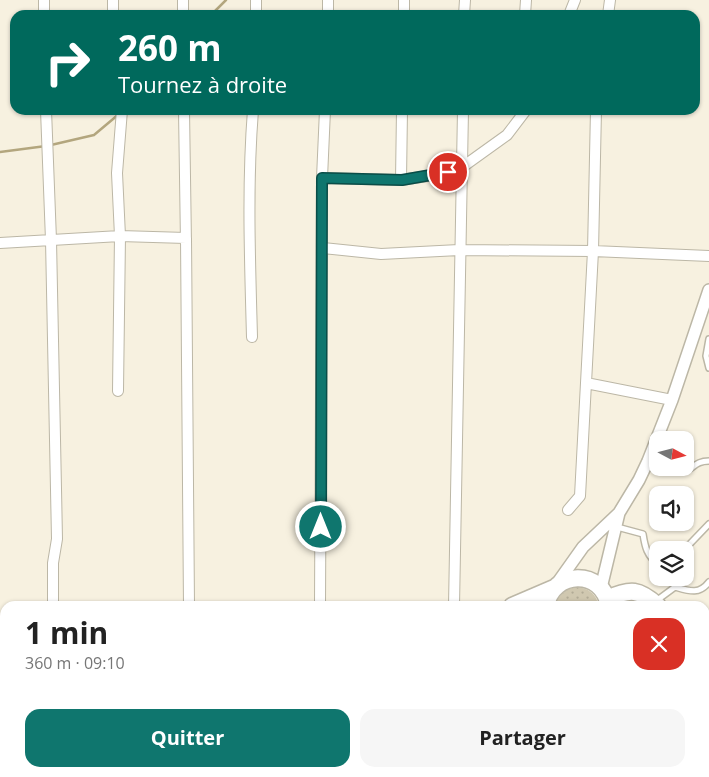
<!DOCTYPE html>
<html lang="fr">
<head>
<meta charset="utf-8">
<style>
	:root { --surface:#fff; --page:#f6f6f6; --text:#222; --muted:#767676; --accent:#0f766e }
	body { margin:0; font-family:"Open Sans",sans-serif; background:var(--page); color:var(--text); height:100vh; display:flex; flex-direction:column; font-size:19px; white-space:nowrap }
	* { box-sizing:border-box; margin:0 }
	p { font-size:16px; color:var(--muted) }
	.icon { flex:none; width:28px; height:28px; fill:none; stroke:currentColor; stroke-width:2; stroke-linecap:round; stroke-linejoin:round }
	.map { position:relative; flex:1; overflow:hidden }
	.drawer { position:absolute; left:0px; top:601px; width:710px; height:176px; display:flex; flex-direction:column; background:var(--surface); border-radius:15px 15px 0 0; box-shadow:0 1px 4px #0004 }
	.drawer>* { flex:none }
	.banner { position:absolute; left:10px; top:10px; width:690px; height:105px; border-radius:15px; box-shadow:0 1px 4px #0004; background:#00695c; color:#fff; overflow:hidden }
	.needle { width:32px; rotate:97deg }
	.fabs { position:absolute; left:649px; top:431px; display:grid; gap:10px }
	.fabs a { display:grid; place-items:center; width:45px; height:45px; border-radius:10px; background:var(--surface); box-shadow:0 1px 4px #0004; font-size:25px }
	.pin { position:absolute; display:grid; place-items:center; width:42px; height:42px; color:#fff; margin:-21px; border:2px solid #fff; border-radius:50%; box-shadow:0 1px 5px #0007 }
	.me { position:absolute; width:55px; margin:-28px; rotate:0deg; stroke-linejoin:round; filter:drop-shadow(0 0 4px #0008) }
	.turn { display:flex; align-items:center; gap:18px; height:105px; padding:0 25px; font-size:22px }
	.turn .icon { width:65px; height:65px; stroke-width:2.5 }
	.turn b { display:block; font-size:35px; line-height:42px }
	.round { display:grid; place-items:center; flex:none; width:52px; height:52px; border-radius:15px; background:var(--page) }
	.overview { display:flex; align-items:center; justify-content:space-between; height:85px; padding:0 25px }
	h1 { font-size:30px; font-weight:700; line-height:38px }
	.cta { display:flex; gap:10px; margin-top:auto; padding:10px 25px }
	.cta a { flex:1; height:58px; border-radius:15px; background:var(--accent); color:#fff; font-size:20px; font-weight:700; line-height:58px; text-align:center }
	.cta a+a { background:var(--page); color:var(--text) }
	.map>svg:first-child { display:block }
	.grass { fill:url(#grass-dots) }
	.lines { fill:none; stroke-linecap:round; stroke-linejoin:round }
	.stream { stroke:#b3a67e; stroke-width:2.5 }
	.service-casing { stroke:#bcb7a6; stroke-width:8 }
	.minor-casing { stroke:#bcb7a6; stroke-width:12 }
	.tertiary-casing { stroke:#bcb7a6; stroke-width:14 }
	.trunk-casing { stroke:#bcb7a6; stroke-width:19 }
	.service { stroke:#fff; stroke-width:5 }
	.minor { stroke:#fff; stroke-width:10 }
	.tertiary { stroke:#fff; stroke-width:11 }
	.trunk { stroke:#fff; stroke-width:16 }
	.route-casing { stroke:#0a4d48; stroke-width:12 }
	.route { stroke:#0f766e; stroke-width:9 }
</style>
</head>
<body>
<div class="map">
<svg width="709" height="777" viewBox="0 0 709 777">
	<defs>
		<pattern id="grass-dots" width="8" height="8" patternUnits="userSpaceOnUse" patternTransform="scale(1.25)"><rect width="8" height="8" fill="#d0c8b0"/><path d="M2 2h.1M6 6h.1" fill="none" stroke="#b2ab96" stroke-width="1.8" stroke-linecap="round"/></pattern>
	</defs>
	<rect width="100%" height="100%" fill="#f7f1e0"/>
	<path class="grass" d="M576 587C589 588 596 594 599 606H555C558 595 565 589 576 587Z"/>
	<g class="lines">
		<path class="stream" d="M211 15 226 0
			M51 145 94 135 119 114
			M0 152 46 146"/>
		<defs>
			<path id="service" d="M709 339 706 356 709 368
				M664 468C695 479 688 461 709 461
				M617 527 643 534C645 547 647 556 658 564
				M684 550 709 524
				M670 578 675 587
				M656 601 675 587C689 591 699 595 709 582
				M0 730 5 726
				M332 772V777
				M220 777 222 772
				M305 777V772"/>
			<path id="minor" d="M113 0V15
				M183 0V15
				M44 15V0
				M256 15V0
				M328 15V0
				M404 15V0
				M464 15 465 0
				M525 15 526 0
				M569 15 575 0
				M608 15 610 0
				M46 110 51 240 57 539 53 563V606
				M184 110 186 244
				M322 178 401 180 434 175 461 168 507 135 526 110
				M401 180 402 110
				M0 243 120 236 186 238 189 606
				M323 248 381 254 459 250 593 251 709 256
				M252 337C250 262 247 186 253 110
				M586 383 672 400
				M118 391 120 236 117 173 122 110
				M568 510 580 496 593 251 596 110
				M320 606 322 178 325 110
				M454 606 463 110
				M705 705 709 700
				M646 777 649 772"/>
			<path id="tertiary" d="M556 585 583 547 619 513
				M601 588 619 513 639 480 648 461 672 400 709 290
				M509 777 512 772"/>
			<path id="trunk" d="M607 599C631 588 639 589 658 606
				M512 606 554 588
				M546 606C552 570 603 568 609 606
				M705 650 709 654
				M0 678 5 679"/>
		</defs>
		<use href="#service" class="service-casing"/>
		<use href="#minor" class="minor-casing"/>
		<use href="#tertiary" class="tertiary-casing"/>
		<use href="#trunk" class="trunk-casing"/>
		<use href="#service" class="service"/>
		<use href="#minor" class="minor"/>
		<use href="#tertiary" class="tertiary"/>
		<use href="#trunk" class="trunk"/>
	</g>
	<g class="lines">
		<defs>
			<path id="route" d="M321 527 322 178 402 180 448 172"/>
		</defs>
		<use href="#route" class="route-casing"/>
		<use href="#route" class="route"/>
	</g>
</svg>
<div class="fabs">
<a><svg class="needle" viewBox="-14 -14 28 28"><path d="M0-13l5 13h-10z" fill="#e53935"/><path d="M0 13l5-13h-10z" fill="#767676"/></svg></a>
<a><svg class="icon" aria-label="sound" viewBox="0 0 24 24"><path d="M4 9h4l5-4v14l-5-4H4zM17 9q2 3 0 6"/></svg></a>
<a><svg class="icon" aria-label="layers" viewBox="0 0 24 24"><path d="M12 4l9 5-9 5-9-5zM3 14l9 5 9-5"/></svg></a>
</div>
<div class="pin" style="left:448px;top:172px;background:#d93025"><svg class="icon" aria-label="arrive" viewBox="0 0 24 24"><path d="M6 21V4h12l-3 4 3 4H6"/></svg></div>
<svg class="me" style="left:321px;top:527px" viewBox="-20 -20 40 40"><circle r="17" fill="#0f766e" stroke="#fff" stroke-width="3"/><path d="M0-11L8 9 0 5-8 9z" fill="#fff"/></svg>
<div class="banner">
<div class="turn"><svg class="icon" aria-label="right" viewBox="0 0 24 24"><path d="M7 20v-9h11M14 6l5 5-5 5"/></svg><div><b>260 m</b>Tournez à droite</div></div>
</div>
<section class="drawer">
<div class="overview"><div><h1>1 min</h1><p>360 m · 09:10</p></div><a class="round" style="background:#d93025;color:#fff"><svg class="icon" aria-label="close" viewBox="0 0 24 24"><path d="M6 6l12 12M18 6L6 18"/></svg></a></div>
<div class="cta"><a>Quitter</a><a>Partager</a></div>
</section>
</div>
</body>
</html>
